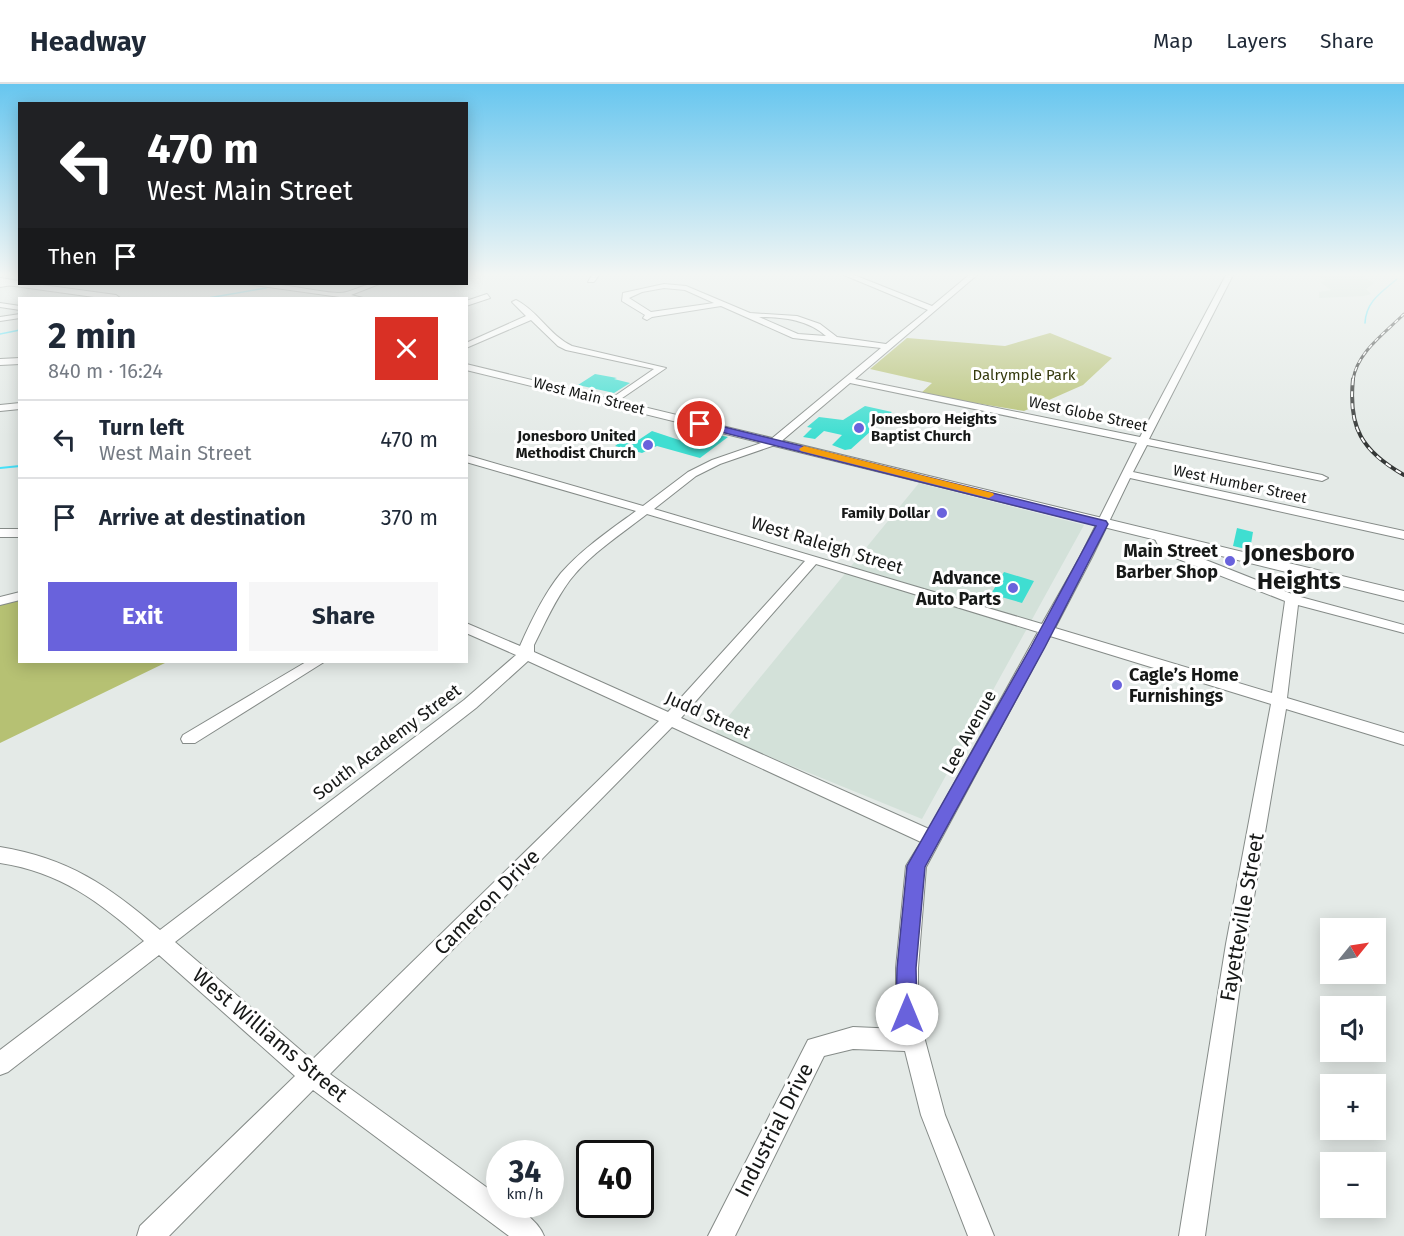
<!DOCTYPE html>
<html lang="en">
<head>
<meta charset="utf-8">
<style>
	:root { --surface:#fff; --page:#f6f6f7; --text:#1f2937; --muted:#747a83; --line:#e0e1e3; --accent:#6962dc }
	body { margin:0; font-family:"Fira Sans",sans-serif; background:var(--page); color:var(--text); height:100vh; display:flex; flex-direction:column; font-size:22px; white-space:nowrap }
	* { box-sizing:border-box; margin:0 }
	p { font-size:20px; color:var(--muted) }
	.icon { flex:none; width:33px; height:33px; fill:none; stroke:currentColor; stroke-width:2; stroke-linecap:round; stroke-linejoin:round }
	.map { position:relative; flex:1; overflow:hidden }
	.side { position:absolute; left:18px; top:213px; width:450px; height:366px; display:flex; flex-direction:column; background:var(--surface); border-radius:0px; box-shadow:0 3px 15px #0003 }
	.side>* { flex:none }
	.top-card { position:absolute; left:18px; top:18px; width:450px; height:183px; border-radius:0px; box-shadow:0 3px 15px #0003; background:#202124; color:#fff; overflow:hidden }
	.needle { width:39px; rotate:60deg }
	.fabs { position:absolute; left:1320px; top:834px; display:grid; gap:12px }
	.fabs a { display:grid; place-items:center; width:66px; height:66px; border-radius:0px; background:var(--surface); box-shadow:0 3px 15px #0003; font-size:30px }
	.speed { position:absolute; left:486px; top:1056px; display:flex; gap:12px; font-size:30px; font-weight:700; text-align:center }
	.speed>* { display:grid; place-content:center; width:78px; height:78px; border-radius:50%; background:var(--surface); box-shadow:0 3px 15px #0003; line-height:1 }
	.speed small { font-size:15px; font-weight:400 }
	.speed .limit { border:3px solid #111; border-radius:9px; background:#fff; color:#111 }
	.pin { position:absolute; display:grid; place-items:center; width:51px; height:51px; color:#fff; margin:-26px; border:3px solid #fff; border-radius:50%; box-shadow:0 2px 6px #0007 }
	.me { position:absolute; width:66px; margin:-33px; rotate:0deg; stroke-linejoin:round; filter:drop-shadow(0 0 4px #0008) }
	.turn { display:flex; align-items:center; gap:21px; height:126px; padding:0 30px; font-size:27px }
	.turn .icon { width:78px; height:78px; stroke-width:2.5 }
	.turn b { display:block; font-size:42px; line-height:51px }
	.then { display:flex; align-items:center; height:57px; padding:0 30px; background:#0003; gap:12px; font-size:22px }
	.round { display:grid; place-items:center; flex:none; width:63px; height:63px; border-radius:0px; background:var(--page) }
	.overview { display:flex; align-items:center; justify-content:space-between; height:102px; padding:0 30px }
	h1 { font-size:36px; font-weight:700; line-height:45px }
	.action { display:flex; gap:12px; margin-top:auto; padding:12px 30px }
	.action a { flex:1; height:69px; border-radius:0px; background:var(--accent); color:#fff; font-size:24px; font-weight:700; line-height:69px; text-align:center }
	.action a+a { background:var(--page); color:var(--text) }
	ul { padding:0; list-style:none }
	li { display:flex; align-items:center; gap:18px; height:78px; padding:0 30px; border-top:2px solid var(--line) }
	li div { flex:1 }
	li b { display:block; font-size:22px }
	li em { font-style:normal }
	header { display:flex; align-items:center; gap:36px; box-sizing:border-box; height:84px; padding:0 30px; background:var(--surface); border-bottom:2px solid var(--line) }
	header strong { font-size:28px }
	nav { display:flex; gap:33px; margin-inline-start:auto; font-size:21px }
	.map>svg:first-child { display:block }
	.built { fill:#d3e1d9 }
	.green { fill:#b6c173 }
	.lines { fill:none; stroke-linecap:round; stroke-linejoin:round }
	.stream-far1 { stroke:#47e2fa; stroke-width:1.5 }
	.stream { stroke:#47e2fa; stroke-width:2 }
	.building { fill:#3fded1 }
	.minor-casing { stroke:#858b88; stroke-width:2 }
	.major-casing { stroke:#858b88; stroke-width:2 }
	.minor { fill:#fff; fill-rule:evenodd }
	.major { fill:#fff; fill-rule:evenodd }
	.rail-far1-casing { stroke:#343736; stroke-width:3 }
	.rail-casing { stroke:#343736; stroke-width:4 }
	.rail-far1 { stroke:#fff; stroke-width:1.5; stroke-dasharray:4.5; stroke-linecap:butt }
	.rail { stroke:#fff; stroke-width:2; stroke-dasharray:6; stroke-linecap:butt }
	.route { fill:#6962dc; stroke:#44408f; stroke-width:1.5 }
	.slow { fill:#f59e0b }
	.poi-dot { fill:#6962dc; stroke:#fff; stroke-width:2 }
	.labels { text-anchor:middle; stroke-width:6; stroke-linejoin:round; paint-order:stroke }
	.far-park-label { font-size:15px; fill:#353a0e; stroke:#fff }
	.far-street-label { font-size:15px; fill:#171918; stroke:#fff }
	.far-poi-label { font-size:15px; font-weight:bold; fill:#171918; stroke:#fff; text-anchor:end }
	.street-label { font-size:18px; fill:#171918; stroke:#fff }
	.poi-label { font-size:18px; font-weight:bold; fill:#171918; stroke:#fff; text-anchor:end }
	.near-street-label { font-size:21px; fill:#171918; stroke:#fff }
	.district-label { font-size:24px; font-weight:bold; fill:#171918; stroke:#fff }
</style>
</head>
<body>
<header>
<strong>Headway</strong>
<nav><a>Map</a><a>Layers</a><a>Share</a></nav>
</header>
<div class="map">
<svg width="1404" height="1152" viewBox="0 0 1404 1152">
	<rect width="100%" height="100%" fill="#e4eae7"/>
	<path class="built" d="M1316 191H1359L1374 199 1366 205 1371 210 1364 212 1319 214V208L1331 206 1320 198 1325 197Z
		M919 399 1084 441 922 735 714 650Z"/>
	<path class="green" d="M1050 249 1112 274 1083 301 1024 327 920 310 932 299 870 285 907 254 1005 262Z
		M19 514 20 578H167L0 659V519Z"/>
	<g class="lines">
		<path class="stream-far1" d="M277 201 289 200
			M208 214 266 204
			M1365 239C1366 217 1382 208 1397 195
			M0 250 20 246"/>
		<path class="stream" d="M0 384 20 382"/>
	</g>
	<path class="building" d="M595 290 617 294 614 295 630 299 614 309 578 301Z
		M865 322 892 328 851 365 845 366 832 361 842 351 824 347 815 355 803 353 812 344 807 343 819 333 843 336Z
		M652 347 688 359H695L709 349 728 353 700 374 657 362 642 369 615 362 626 354 637 357Z
		M1237 444 1253 448 1250 466 1233 462Z
		M1004 488 1034 497 1022 519 991 510Z"/>
	<g class="lines">
		<defs>
			<path id="minor" d="M592 191H599L594 198H588Z
				M844 191H854L932 222 969 191H977L855 295 1140 353 1226 191H1233L1149 355 1322 391 1328 394 1322 397 1147 361 1133 388 1404 447V455L1130 394 1092 473 1055 544 1272 609 1285 517 1168 471 1160 465 1154 453 1160 449 1164 450 1169 460 1178 465 1297 512 1404 541V549L1298 521 1287 614 1404 649V661L1286 625 1246 860 1205 1152H1179L1226 860 1271 620 1050 552 926 783 918 884V930L945 1031 994 1152H968L921 1031 905 967 853 965 824 972 735 1152H708L808 956 853 943 899 945 896 930V884L906 782 921 758 672 643 330 990 500 1113V1120C516 1120 538 1136 544 1152H509L313 1006 169 1152H137L140 1142 295 992 159 871 8 988 0 991V966L144 857C100 818 60 788 0 779V763C68 774 109 802 160 846L464 616 516 571 466 549V539L520 562C531 537 544 510 561 489 582 465 610 446 636 427L466 378V371L643 422 688 388 712 376 770 356 881 264 793 254 721 222 652 233 647 236 643 234 645 231 622 217 623 209 664 200 686 202 750 229 797 232 820 240 837 253 886 260 928 226ZM664 204 685 206 714 219 651 228 629 214 642 208ZM759 233C784 233 808 236 826 252L798 250ZM850 299 1137 359 1080 473 1042 540 654 425 696 392 720 380 778 360ZM647 430 805 477 668 628 534 568V561C545 539 555 516 570 496 590 470 620 451 647 430ZM816 480 1038 548 929 745 681 634ZM528 577 659 637 312 976 175 858 476 624Z
				M9 197 12 201 0 203V199Z
				M247 200C277 197 308 207 338 209 351 210 364 198 379 200L351 211 363 214H347Z
				M487 210 490 214 466 222V217Z
				M516 216C538 227 549 251 572 262L666 284 612 321 609 320V316L654 285 566 266 558 262 531 236 466 264V259L526 232 512 218Z
				M0 219 20 222V226L0 223Z
				M20 230V234L0 237V233Z
				M20 274V280L0 281V275Z
				M20 319V325L0 327V321Z
				M0 445H20V453H0Z
				M20 508V516L0 521V513Z
				M306 578H324L195 659H183L181 655 183 651Z"/>
			<path id="major" d="M0 194 20 197V200H35L116 211 120 214H101L0 200Z
				M466 280 1404 507V517L466 286Z"/>
		</defs>
		<use href="#minor" class="minor-casing"/>
		<use href="#major" class="major-casing"/>
		<use href="#minor" class="minor"/>
		<use href="#major" class="major"/>
		<defs>
			<path id="rail-far1" d="M1353 296C1357 268 1385 249 1404 230"/>
			<path id="rail" d="M1353 295C1348 344 1362 367 1404 391"/>
		</defs>
		<use href="#rail-far1" class="rail-far1-casing"/>
		<use href="#rail" class="rail-casing"/>
		<use href="#rail-far1" class="rail-far1"/>
		<use href="#rail" class="rail"/>
	</g>
	<linearGradient id="sky" x2="0" y2="1"><stop stop-color="#67c6ef"/><stop offset="0.54" stop-color="#f3f6f4"/><stop offset="1" stop-color="#f3f6f4" stop-opacity="0"/></linearGradient>
	<rect width="1404" height="353" fill="url(#sky)"/>
	<path class="route" d="M700 337 1106 437 1108 440 1045 563 925 783 916 884 917 930 914 937 907 939 899 937 896 930 897 884 907 782 1031 563 1096 442 697 342V338Z"/>
	<path class="slow" d="M804 362 993 409 994 411 989 414 801 367 799 365Z"/>
	<g class="poi-dot">
		<circle cx="859" cy="344" r="6"/>
		<circle cx="648" cy="361" r="6"/>
		<circle cx="942" cy="429" r="6"/>
		<circle cx="1230" cy="477" r="6"/>
		<circle cx="1013" cy="504" r="6"/>
		<circle cx="1117" cy="601" r="6"/>
	</g>
	<g class="labels">
		<g class="far-park-label">
			<text x="1024" y="296">Dalrymple Park</text>
		</g>
		<g class="far-street-label">
			<text transform="translate(589 312) rotate(14)" y="5">West Main Street</text>
			<text transform="translate(1088 330) rotate(12)" y="5">West Globe Street</text>
			<text transform="translate(1240 400) rotate(12)" y="5">West Humber Street</text>
		</g>
		<g class="far-poi-label">
			<text x="871" y="340" text-anchor="start">Jonesboro Heights<tspan x="871" dy="17">Baptist Church</tspan></text>
			<text x="636" y="357">Jonesboro United<tspan x="636" dy="17">Methodist Church</tspan></text>
			<text x="930" y="434">Family Dollar</text>
		</g>
		<g class="street-label">
			<text transform="translate(827 461) rotate(17)" y="6">West Raleigh Street</text>
			<text transform="translate(708 631) rotate(24)" y="6">Judd Street</text>
			<text transform="translate(969 648) rotate(-61)" y="6">Lee Avenue</text>
			<text transform="translate(387 658) rotate(-37)" y="6">South Academy Street</text>
		</g>
		<g class="poi-label">
			<text x="1218" y="473">Main Street<tspan x="1218" dy="21">Barber Shop</tspan></text>
			<text x="1001" y="500">Advance<tspan x="1001" dy="21">Auto Parts</tspan></text>
			<text x="1129" y="597" text-anchor="start">Cagle’s Home<tspan x="1129" dy="21">Furnishings</tspan></text>
		</g>
		<g class="near-street-label">
			<text transform="translate(487 818) rotate(-45)" y="7">Cameron Drive</text>
			<text transform="translate(1242 833) rotate(-80)" y="7">Fayetteville Street</text>
			<text transform="translate(270 951) rotate(40)" y="7">West Williams Street</text>
			<text transform="translate(774 1046) rotate(-63)" y="7">Industrial Drive</text>
		</g>
		<g class="district-label">
			<text x="1299" y="477">Jonesboro<tspan x="1299" dy="28">Heights</tspan></text>
		</g>
	</g>
</svg>
<div class="fabs">
<a><svg class="needle" viewBox="-14 -14 28 28"><path d="M0-13l5 13h-10z" fill="#e53935"/><path d="M0 13l5-13h-10z" fill="#747a83"/></svg></a>
<a><svg class="icon" aria-label="sound" viewBox="0 0 24 24"><path d="M4 9h4l5-4v14l-5-4H4zM17 9q2 3 0 6"/></svg></a>
<a>+</a>
<a>−</a>
</div>
<div class="speed"><div>34<small>km/h</small></div><div class="limit">40</div></div>
<div class="pin" style="left:700px;top:340px;background:#d93025"><svg class="icon" aria-label="arrive" viewBox="0 0 24 24"><path d="M6 21V4h12l-3 4 3 4H6"/></svg></div>
<svg class="me" style="left:907px;top:930px" viewBox="-20 -20 40 40"><circle r="19" fill="#fff"/><path d="M0-13L10 11 0 6-10 11z" fill="#6962dc"/></svg>
<div class="top-card">
<div class="turn"><svg class="icon" aria-label="left" viewBox="0 0 24 24"><path d="M17 20v-9H6M10 6l-5 5 5 5"/></svg><div><b>470 m</b>West Main Street</div></div>
<div class="then">Then<svg class="icon" aria-label="arrive" viewBox="0 0 24 24"><path d="M6 21V4h12l-3 4 3 4H6"/></svg></div>
</div>
<section class="side">
<div class="overview"><div><h1>2 min</h1><p>840 m · 16:24</p></div><a class="round" style="background:#d93025;color:#fff"><svg class="icon" aria-label="close" viewBox="0 0 24 24"><path d="M6 6l12 12M18 6L6 18"/></svg></a></div>
<ul>
<li><svg class="icon" aria-label="left" viewBox="0 0 24 24"><path d="M17 20v-9H6M10 6l-5 5 5 5"/></svg><div><b>Turn left</b><p>West Main Street</p></div><em>470 m</em></li>
<li><svg class="icon" aria-label="arrive" viewBox="0 0 24 24"><path d="M6 21V4h12l-3 4 3 4H6"/></svg><div><b>Arrive at destination</b></div><em>370 m</em></li>
</ul>
<div class="action"><a>Exit</a><a>Share</a></div>
</section>
</div>
</body>
</html>
